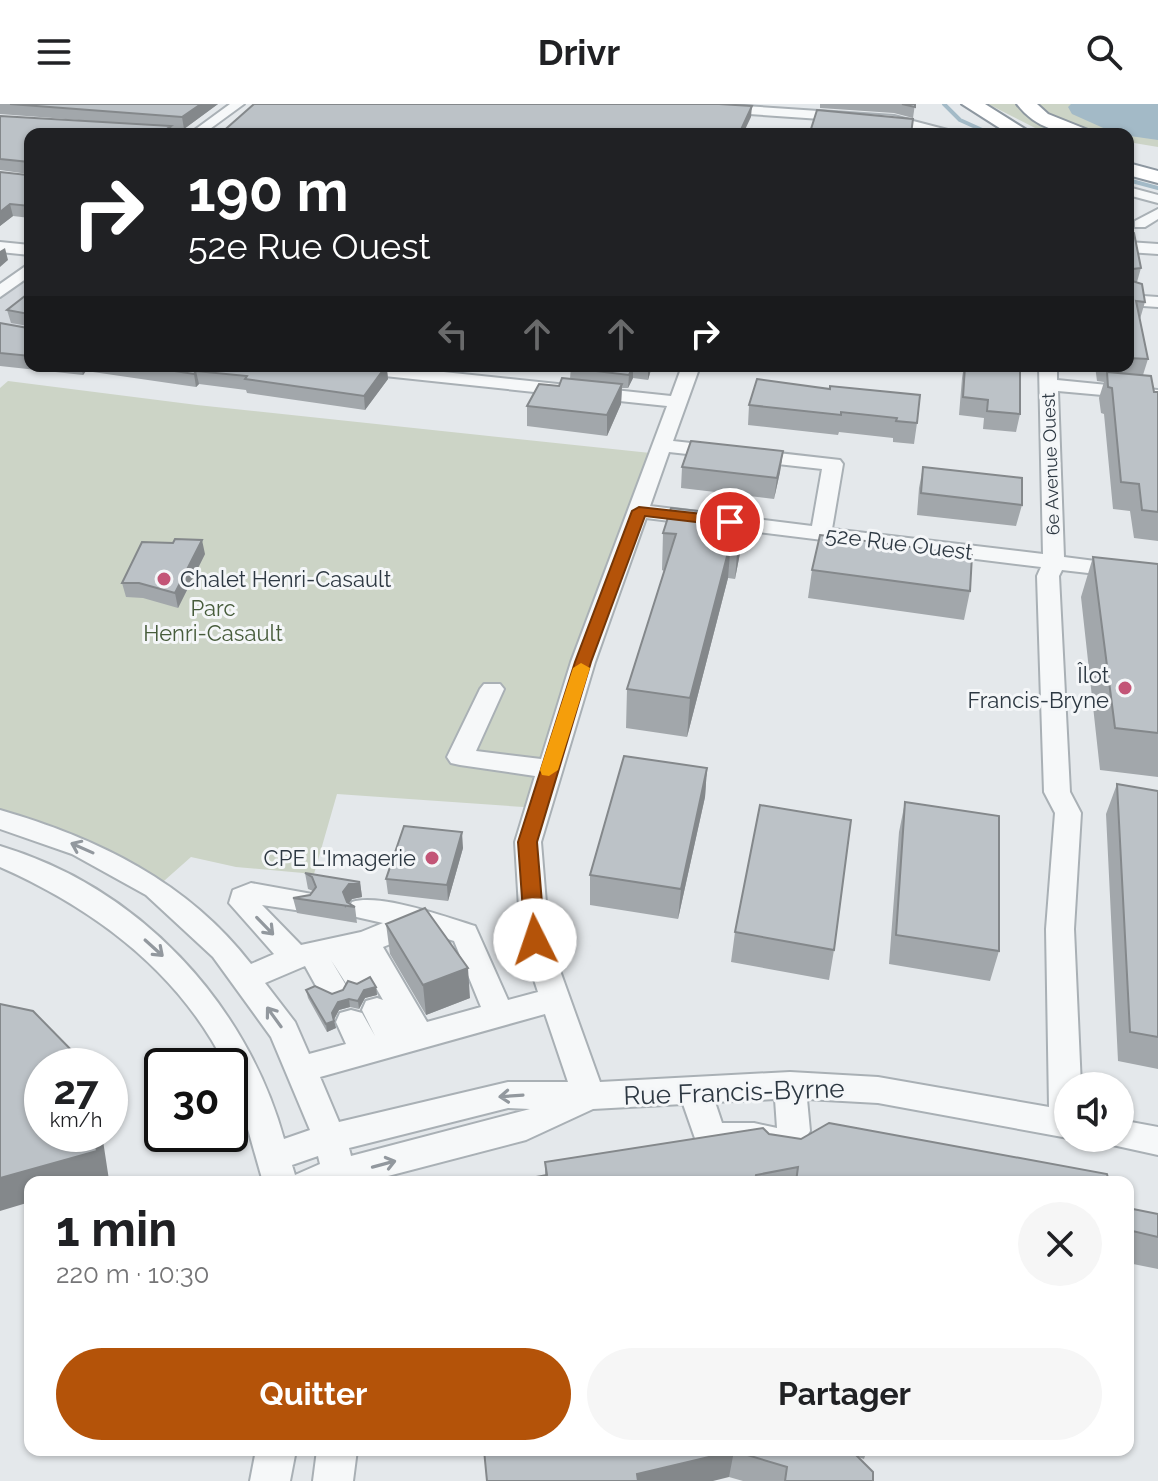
<!DOCTYPE html>
<html lang="fr">
<head>
<meta charset="utf-8">
<style>
	:root { --surface:#fff; --page:#f6f6f6; --text:#202124; --muted:#757577; --accent:#b45309 }
	body { margin:0; font-family:Raleway,sans-serif; background:var(--page); color:var(--text); height:100vh; display:flex; flex-direction:column; font-size:30px; white-space:nowrap }
	* { box-sizing:border-box; margin:0 }
	p { font-size:26px; color:var(--muted) }
	.icon { flex:none; width:44px; height:44px; fill:none; stroke:currentColor; stroke-width:2; stroke-linecap:round; stroke-linejoin:round }
	.map { position:relative; flex:1; overflow:hidden }
	.panel { position:absolute; left:24px; top:1072px; width:1110px; height:280px; display:flex; flex-direction:column; background:var(--surface); border-radius:16px; box-shadow:0 2px 6px #0004 }
	.panel>* { flex:none }
	.top-card { position:absolute; left:24px; top:24px; width:1110px; height:244px; border-radius:16px; box-shadow:0 2px 6px #0004; background:#202124; color:#fff; overflow:hidden }
	.buttons { position:absolute; left:1054px; top:968px; display:grid; gap:16px }
	.buttons a { display:grid; place-items:center; width:80px; height:80px; border-radius:50%; background:var(--surface); box-shadow:0 2px 6px #0004; font-size:40px }
	.speed { position:absolute; left:24px; top:944px; display:flex; gap:16px; font-size:40px; font-weight:700; text-align:center }
	.speed>* { display:grid; place-content:center; width:104px; height:104px; border-radius:50%; background:var(--surface); box-shadow:0 2px 6px #0004; line-height:1 }
	.speed small { font-size:20px; font-weight:400 }
	.speed .limit { border:4px solid #111; border-radius:12px; background:#fff; color:#111 }
	.pin { position:absolute; display:grid; place-items:center; width:68px; height:68px; color:#fff; margin:-34px; border:4px solid #fff; border-radius:50%; box-shadow:0 2px 8px #0007 }
	.me { position:absolute; width:88px; margin:-44px; rotate:356deg; stroke-linejoin:round; filter:drop-shadow(0 0 6px #0008) }
	.turn { display:flex; align-items:center; gap:28px; height:168px; padding:0 32px; font-size:36px }
	.turn .icon { width:104px; height:104px; stroke-width:2.5 }
	.turn b { display:block; font-size:56px; line-height:68px }
	.lanes { display:flex; align-items:center; height:76px; padding:0 32px; background:#0003; justify-content:center; gap:40px; direction:ltr }
	.lanes .off { opacity:.35 }
	.round { display:grid; place-items:center; flex:none; width:84px; height:84px; border-radius:42px; background:var(--page) }
	.summary { display:flex; align-items:center; justify-content:space-between; height:136px; padding:0 32px }
	h1 { font-size:48px; font-weight:700; line-height:60px }
	.button { display:flex; gap:16px; margin-top:auto; padding:16px 32px }
	.button a { flex:1; height:92px; border-radius:48px; background:var(--accent); color:#fff; font-size:32px; font-weight:700; line-height:92px; text-align:center }
	.button a+a { background:var(--page); color:var(--text) }
	header { display:flex; justify-content:space-between; align-items:center; height:104px; padding:0 32px; background:var(--surface); font-size:36px; font-weight:700 }
	.map>svg:first-child { display:block }
	.built { fill:#d2d7dc }
	.green { fill:#ccd4c6 }
	.water { fill:#a3bac7 }
	.lines { fill:none; stroke-linecap:round; stroke-linejoin:round }
	.stream { stroke:#a3bac7; stroke-width:4 }
	.minor-casing { stroke:#a9b0b5; stroke-width:4 }
	.highway-casing { stroke:#8d97a0; stroke-width:4 }
	.minor { fill:#f6f8f9; fill-rule:evenodd }
	.highway { fill:#fff; fill-rule:evenodd }
	.wall { fill:#a2a7ab }
	.shaded-wall { fill:#84888b }
	.building { fill:#bcc2c7; stroke:#84888b; stroke-width:2 }
	.oneway { stroke:#92989e }
	.route { fill:#b45309; stroke:#753606; stroke-width:2 }
	.slow { fill:#f59e0b }
	.poi-dot { fill:#c35577; stroke:#f4f6f8; stroke-width:3 }
	.labels { text-anchor:middle; stroke-width:6; stroke-linejoin:round; paint-order:stroke }
	.far-street-label { font-size:18px; fill:#2d3842; stroke:#f4f6f8 }
	.street-label { font-size:22px; fill:#2d3842; stroke:#f4f6f8 }
	.poi-label { font-size:22px; fill:#2d3842; stroke:#f4f6f8; text-anchor:end }
	.park-label { font-size:22px; fill:#475c3b; stroke:#f4f6f8 }
	.near-street-label { font-size:26px; fill:#2d3842; stroke:#f4f6f8 }
</style>
</head>
<body>
<header><svg class="icon" aria-label="menu" viewBox="0 0 24 24"><path d="M4 6h16M4 12h16M4 18h16"/></svg>Drivr<svg class="icon" aria-label="search" viewBox="0 0 24 24"><circle cx="10" cy="10" r="6"/><path d="M15 15l6 6"/></svg></header>
<div class="map">
<svg width="1158" height="1377" viewBox="0 0 1158 1377">
	<rect width="100%" height="100%" fill="#e4e8eb"/>
	<path class="built" d="M30 164V230L0 226V188Z"/>
	<path class="green" d="M988 0H1022L1043 19 1069 30 1041 27Z
		M1039 0H1158V43L1128 38V30C1097 30 1061 26 1039 0Z
		M8 277 197 301 660 350 538 704 337 690 314 770 236 763 191 753 156 784 0 715V284Z"/>
	<path class="water" d="M1071 0H1158V36L1109 29 1110 27 1072 10 1068 3Z"/>
	<g class="lines">
		<path class="stream" d="M944 0 960 16 991 30
			M1128 76 1158 84"/>
		<defs>
			<path id="minor" d="M230 0H244L203 30H189Z
				M654 0H714L894 12 963 30H940L894 20 660 4Z
				M137 22 181 26 187 30 132 29 131 26Z
				M1128 83 1158 91V99L1128 91Z
				M1158 105V115L1145 123H1135V117Z
				M0 138 30 141V151L0 148Z
				M1128 138 1158 140V150L1128 148Z
				M30 159V172L0 193V180Z
				M1128 191 1158 193V203L1128 201Z
				M328 262H387L671 292 682 262H700L673 337 840 356 843 360 832 425 1043 450 1039 262H1057V276L1158 286V296L1058 287 1064 453 1158 465V477L1062 466 1059 472 1070 688 1081 709 1074 825 1081 982H1068V1034L878 999 807 995 810 1027 797 1048C779 1054 768 1048 750 1047 731 1045 717 1047 697 1040L683 1000 593 1005 526 1036 365 1078H263L230 962H226C179 868 95 805 0 763V742C138 783 246 898 284 1035L310 1026 271 933 213 853 146 791 72 750 0 725V706C97 734 188 778 251 860L274 850 229 799 233 786 251 779 312 790 316 797 312 804 302 807 262 801 301 841 361 828 383 819 352 812 348 805 352 798C380 789 446 813 475 822L508 896 538 888 521 836 515 738 535 672 460 661 451 659 447 653 480 585 484 580H500L504 585 476 647 541 655 571 558 667 302 337 267ZM669 348 822 365 812 422 650 402ZM646 414 1041 463 1037 472 1044 688 1055 709 1046 825 1049 1003 878 973 790 968 600 978 549 836 541 738 595 558ZM423 827 454 837 481 903 427 918 383 843ZM331 856 347 881 357 885 367 881 371 875 383 896 377 894 366 897 362 906 375 932 362 909 351 906 340 909 336 918 346 940 309 950 295 918 265 879 305 862 321 891 332 895 343 891 347 883ZM545 910 568 978H508L339 1018 320 973ZM775 995 777 1024 754 1019H722L715 998ZM508 1004 530 1005 351 1052 349 1044ZM318 1052 320 1060 295 1071 292 1061Z
				M1120 1016 1158 1023V1051L1108 1040 1106 1034H1120Z
				M256 1346H296L290 1377H250Z
				M317 1346H357L353 1377H313Z"/>
			<path id="highway" d="M962 0H985L1033 30H1009Z
				M1017 0H1037L1048 10 1088 26 1091 30C1061 30 1036 25 1017 0Z
				M1128 59 1158 67V79L1128 71Z"/>
		</defs>
		<use href="#minor" class="minor-casing"/>
		<use href="#highway" class="highway-casing"/>
		<use href="#minor" class="minor"/>
		<use href="#highway" class="highway"/>
	</g>
	<path class="wall" d="M0 0H218L184 25 171 24 172 30H30V114L13 112 0 122V68L27 71 28 70 0 66V67V12L92 17 0 10Z
		M820 0H915L913 14 894 9 820 4Z
		M1128 117 1141 164 1137 178 1145 198 1140 215 1148 255 1143 271 1154 288H1158V437L1134 434 1130 407 1113 405 1104 310 1101 309 1099 294 1104 278 1097 277 1095 262H1128Z
		M30 188V262H387L388 275 365 306 247 289 246 286 199 280 196 283 86 267 83 271 0 262V219L28 224V222L11 219 7 206Z
		M571 262H652L648 276 633 274 628 284H622L621 300 607 332 527 322V302L570 275Z
		M964 262H1020V310L1016 328 983 325 984 314 959 311 962 274Z
		M757 275 917 319 914 340 893 338V334L839 328 838 331 748 321 749 301Z
		M783 347 780 368 774 395 681 384 682 363Z
		M923 363 1022 401 1016 422 917 411 919 384Z
		M744 412 740 449 735 475 728 474 687 633 626 624 627 585 664 467 662 466 663 429Z
		M205 450 178 504 143 494 126 493 122 479Z
		M1093 453 1158 460V673L1100 666 1081 493Z
		M812 466 970 487 964 516 808 494Z
		M707 664 705 693 678 815 590 801V771Z
		M1117 680 1158 687V965L1118 957 1106 710Z
		M905 698 999 847 990 877 889 860 899 728Z
		M463 744 448 797 388 790 386 775Z
		M305 769 360 778 362 793 352 795 349 799 355 803 357 819 297 809 293 794 310 791 313 787 308 785Z
		M386 820 470 894 426 911 390 850Z
		M735 828 834 846 829 876 731 858Z
		M357 880 376 883 377 891 365 894 359 905 350 903 339 906 334 916 336 924 327 928 308 894 306 886 332 890Z
		M769 1030 801 1035 1109 1078H509L545 1071V1058Z
		M1128 1104 1158 1110V1165L1128 1159Z
		M484 1346H867L864 1355 858 1353 873 1377H743L729 1373Z"/>
	<path class="shaded-wall" d="M201 0H218L184 25 182 13Z
		M752 2 751 13 743 30H739Z
		M171 22 172 30H159Z
		M10 100 13 112 0 122V108Z
		M5 144 8 156 0 163V147Z
		M81 262H85L86 267 83 271Z
		M386 262 388 275 365 306 364 292Z
		M633 262V274L628 284 629 271Z
		M648 262H652L648 276Z
		M196 267 199 280 196 283 194 270Z
		M622 280 621 300 607 332V311Z
		M783 347 780 368 774 395 777 374Z
		M744 412 740 449 735 475 738 437Z
		M202 436 205 450 178 504 175 489Z
		M731 437 728 474 687 633 690 594Z
		M707 664 705 693 678 815 681 785Z
		M462 728 463 744 448 797 447 781Z
		M360 778 362 793 352 795 345 804 343 788 349 780Z
		M468 864 470 894 426 911 423 881Z
		M376 883 377 891 365 894 359 905 358 897 364 886Z
		M349 895 350 903 339 906 333 917 332 909 338 898Z
		M334 917 336 924 327 928 326 920Z
		M94 1030H102L109 1076 101 1078H30V1098L0 1107V1074Z
		M734 1347 729 1373 713 1377H636L637 1370Z"/>
	<path class="building" d="M10 0H201L182 13Z
		M254 0H719L752 2 739 30H220Z
		M902 0H915V3Z
		M817 6 913 15 911 30H801L803 25H811Z
		M0 12 171 22 159 30H30V102L10 100 0 108V68L27 71 30 68 29 58 0 55Z
		M1128 117 1131 128 1134 129 1141 164 1133 165 1132 177 1142 180 1145 198 1136 197 1148 255 1128 254Z
		M30 188V252L0 249V219L28 224 29 210 7 206Z
		M141 262H386L364 292 245 275 247 272 196 267 194 270Z
		M571 262H633L629 271 570 264Z
		M965 262H1020V310L987 307 988 296 963 293Z
		M1107 268 1151 272 1154 288H1158V408L1142 406 1139 380 1121 378 1112 284 1108 283Z
		M562 274 622 280 607 311 527 302 539 280 559 282Z
		M757 275 830 285V282L920 291 917 319 896 317 897 314 841 308V311L749 301Z
		M691 337 783 347 777 374 682 363Z
		M923 363 1022 374V401L921 389Z
		M671 404 744 412 738 437H731L690 594 627 585 676 430 663 429Z
		M820 431 972 451 970 487 812 466Z
		M175 435 202 436 175 489 139 479H122L142 438 173 439Z
		M1093 453 1158 460V629L1115 624Z
		M624 652 707 664 681 785 590 771Z
		M1117 680 1158 687V933L1130 928Z
		M905 698 999 712V847L896 831Z
		M760 701 851 716 834 846 735 828Z
		M404 722 462 728 447 781 386 775Z
		M305 769 360 778 349 780 343 788 347 798 355 803 293 794 310 791 316 783 312 773Z
		M425 804 468 864 423 881 386 820Z
		M370 873 376 883 364 886 358 897 349 895 338 898 332 909 334 917 326 920 306 886 315 882 332 890 343 886 348 877 357 880Z
		M0 900 33 907 83 958V962H42V1030H94L97 1047 0 1074Z
		M829 1019 1107 1070 1109 1078H796L798 1063 756 1071 755 1078H509L547 1071 545 1058 763 1024 769 1030 801 1035Z
		M1128 1104 1158 1110V1133L1128 1126Z
		M484 1346H851L873 1368V1377H785L787 1363 734 1347 637 1370 638 1377H487Z"/>
	<defs><path id="oneway-shaft" d="M-6 0H5M1.5-3L5.5 0L1.5 3" fill="none" stroke-width="1.6" stroke-linecap="round" stroke-linejoin="round" transform="scale(2)"/></defs>
	<g class="oneway">
		<use href="#oneway-shaft" transform="translate(82 744) rotate(-156)"/>
		<use href="#oneway-shaft" transform="translate(265 822) rotate(46)"/>
		<use href="#oneway-shaft" transform="translate(154 844) rotate(42)"/>
		<use href="#oneway-shaft" transform="translate(274 913) rotate(-126)"/>
		<use href="#oneway-shaft" transform="translate(511 992) rotate(176)"/>
		<use href="#oneway-shaft" transform="translate(384 1060) rotate(-15)"/>
	</g>
	<path class="route" d="M639 403 730 413 737 418 730 422 645 412 591 558 537 738 545 836 542 841H528L525 836 518 738 575 558 632 407Z"/>
	<path class="slow" d="M581 559 590 564 558 666 549 672 542 671 540 666 573 564Z"/>
	<g class="poi-dot">
		<circle cx="164" cy="475" r="8"/>
		<circle cx="1125" cy="584" r="8"/>
		<circle cx="432" cy="754" r="8"/>
	</g>
	<g class="labels">
		<g class="far-street-label">
			<text transform="translate(1051 360) rotate(-92)" y="6">6e Avenue Ouest</text>
		</g>
		<g class="street-label">
			<text transform="translate(899 439) rotate(7)" y="8">52e Rue Ouest</text>
		</g>
		<g class="poi-label">
			<text x="180" y="483" text-anchor="start">Chalet Henri-Casault</text>
			<text x="1109" y="579">Îlot<tspan x="1109" dy="25">Francis-Bryne</tspan></text>
			<text x="416" y="762">CPE L'Imagerie</text>
		</g>
		<g class="park-label">
			<text x="213" y="512">Parc<tspan x="213" dy="25">Henri-Casault</tspan></text>
		</g>
		<g class="near-street-label">
			<text transform="translate(734 988) rotate(-2)" y="9">Rue Francis-Byrne</text>
		</g>
	</g>
</svg>
<div class="buttons">
<a><svg class="icon" aria-label="sound" viewBox="0 0 24 24"><path d="M4 9h4l5-4v14l-5-4H4zM17 9q2 3 0 6"/></svg></a>
</div>
<div class="speed"><div>27<small>km/h</small></div><div class="limit">30</div></div>
<div class="pin" style="left:730px;top:418px;background:#d93025"><svg class="icon" aria-label="arrive" viewBox="0 0 24 24"><path d="M6 21V4h12l-3 4 3 4H6"/></svg></div>
<svg class="me" style="left:535px;top:836px" viewBox="-20 -20 40 40"><circle r="19" fill="#fff"/><path d="M0-13L10 11 0 6-10 11z" fill="#b45309"/></svg>
<div class="top-card">
<div class="turn"><svg class="icon" aria-label="right" viewBox="0 0 24 24"><path d="M7 20v-9h11M14 6l5 5-5 5"/></svg><div><b>190 m</b>52e Rue Ouest</div></div>
<div class="lanes"><svg class="icon off" aria-label="left" viewBox="0 0 24 24"><path d="M17 20v-9H6M10 6l-5 5 5 5"/></svg><svg class="icon off" aria-label="ahead" viewBox="0 0 24 24"><path d="M12 20V5M6 11l6-6 6 6"/></svg><svg class="icon off" aria-label="ahead" viewBox="0 0 24 24"><path d="M12 20V5M6 11l6-6 6 6"/></svg><svg class="icon" aria-label="right" viewBox="0 0 24 24"><path d="M7 20v-9h11M14 6l5 5-5 5"/></svg></div>
</div>
<section class="panel">
<div class="summary"><div><h1>1 min</h1><p>220 m · 10:30</p></div><a class="round"><svg class="icon" aria-label="close" viewBox="0 0 24 24"><path d="M6 6l12 12M18 6L6 18"/></svg></a></div>
<div class="button"><a>Quitter</a><a>Partager</a></div>
</section>
</div>
</body>
</html>
